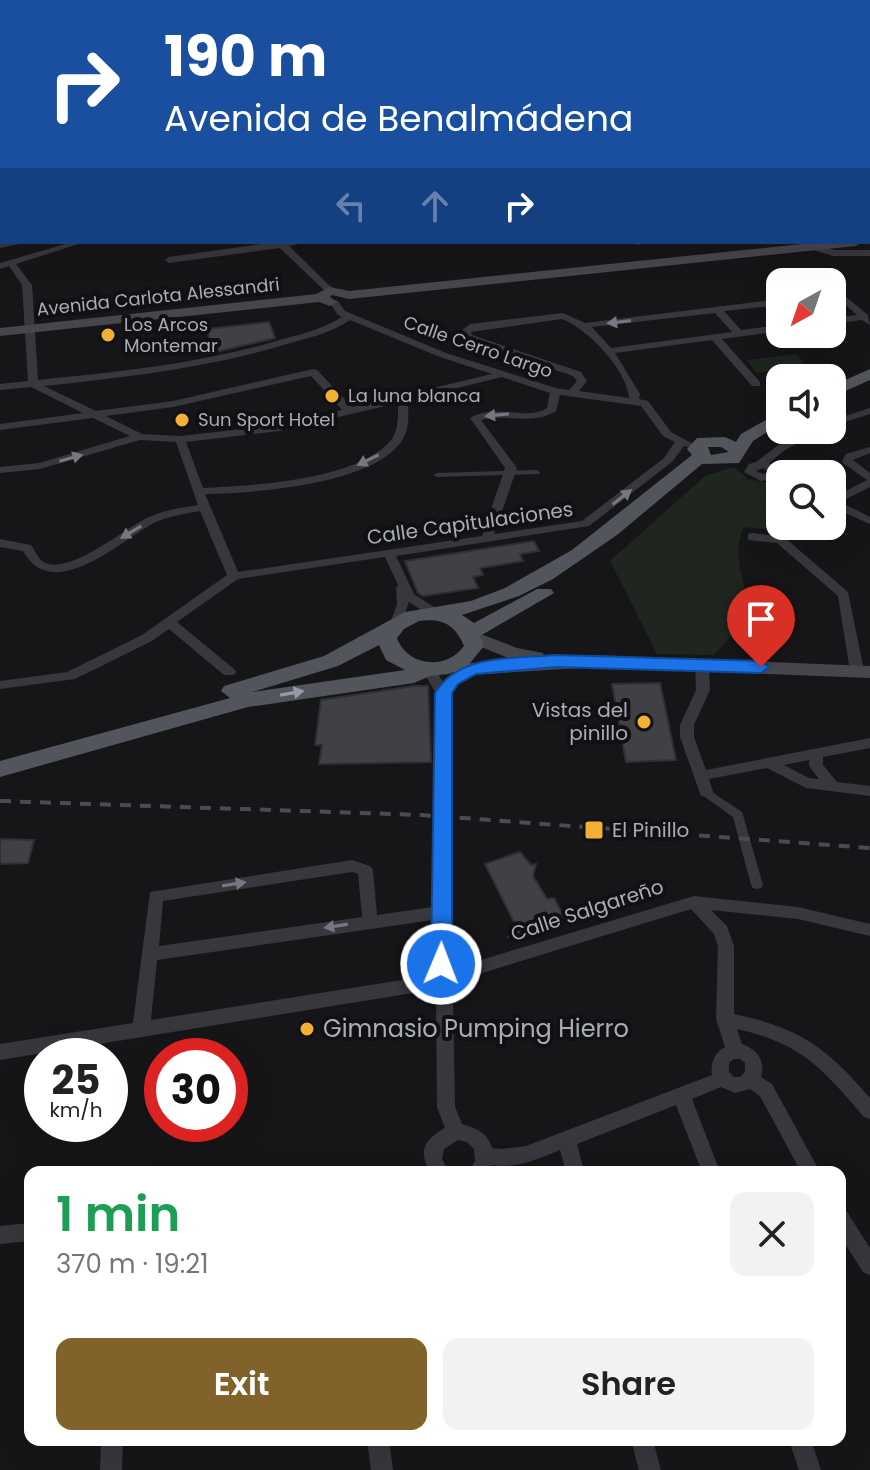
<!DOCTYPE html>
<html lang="en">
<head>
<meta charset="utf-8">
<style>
	:root { --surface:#fff; --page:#f2f2f2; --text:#222; --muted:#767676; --accent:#80622a }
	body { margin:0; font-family:Poppins,sans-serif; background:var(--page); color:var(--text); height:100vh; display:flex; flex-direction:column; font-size:30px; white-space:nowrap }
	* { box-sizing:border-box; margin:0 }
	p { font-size:26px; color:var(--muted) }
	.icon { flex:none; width:44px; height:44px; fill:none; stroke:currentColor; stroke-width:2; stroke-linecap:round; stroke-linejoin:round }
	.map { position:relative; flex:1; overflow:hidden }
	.panel { position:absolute; left:24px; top:1166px; width:822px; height:280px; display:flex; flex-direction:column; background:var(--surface); border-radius:16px; box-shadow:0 8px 32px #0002 }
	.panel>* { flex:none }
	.guide { position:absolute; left:0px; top:0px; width:870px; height:244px; box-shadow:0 8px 32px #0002; background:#1a4fa0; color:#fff; overflow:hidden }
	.needle { width:52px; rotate:220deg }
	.buttons { position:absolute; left:766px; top:268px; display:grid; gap:16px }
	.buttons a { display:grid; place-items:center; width:80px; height:80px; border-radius:16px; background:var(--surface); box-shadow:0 8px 32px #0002; font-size:40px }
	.speed { position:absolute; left:24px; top:1038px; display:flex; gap:16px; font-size:40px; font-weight:700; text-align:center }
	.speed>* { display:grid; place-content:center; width:104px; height:104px; border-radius:50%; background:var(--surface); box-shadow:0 8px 32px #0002; line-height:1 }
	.speed small { font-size:20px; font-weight:400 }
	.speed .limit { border:12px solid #d22; background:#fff; color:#111 }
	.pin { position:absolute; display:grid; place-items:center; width:68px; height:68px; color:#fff; margin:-82px -34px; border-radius:50% 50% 50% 0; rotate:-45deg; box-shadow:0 0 8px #0007 }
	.pin .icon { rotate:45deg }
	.me { position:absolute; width:88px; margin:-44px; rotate:1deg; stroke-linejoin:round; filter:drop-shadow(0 0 6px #0008) }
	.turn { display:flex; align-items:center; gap:28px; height:168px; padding:0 32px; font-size:36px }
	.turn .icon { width:104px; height:104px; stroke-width:2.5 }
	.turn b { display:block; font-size:56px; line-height:68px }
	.lanes { display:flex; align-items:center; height:76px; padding:0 32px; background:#0003; justify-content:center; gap:40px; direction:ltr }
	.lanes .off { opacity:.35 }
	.round { display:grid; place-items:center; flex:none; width:84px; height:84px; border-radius:16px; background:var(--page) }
	.headline { display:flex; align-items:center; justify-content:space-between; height:136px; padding:0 32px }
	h1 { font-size:48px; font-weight:600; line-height:60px; color:#1e9e55 }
	.action { display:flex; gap:16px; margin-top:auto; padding:16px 32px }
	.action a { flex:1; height:92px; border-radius:16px; background:var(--accent); color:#fff; font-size:32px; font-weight:600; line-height:92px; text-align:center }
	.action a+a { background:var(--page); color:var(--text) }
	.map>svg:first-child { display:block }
	.green { fill:#1e261f }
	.water { fill:#2c353c }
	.building { fill:#404145; stroke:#303034; stroke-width:2 }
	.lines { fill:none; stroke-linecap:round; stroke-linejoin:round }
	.pedestrian { fill:#37383d; fill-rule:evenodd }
	.minor { fill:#37383d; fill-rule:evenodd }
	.secondary { fill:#45474d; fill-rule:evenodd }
	.primary { fill:#53555c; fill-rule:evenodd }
	.rail { stroke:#4a4c52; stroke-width:4; stroke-dasharray:11 9; stroke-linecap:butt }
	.oneway { fill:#757881 }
	.oneway2 { fill:#979ba6 }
	.route { fill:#1a73e8; stroke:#114b97; stroke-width:2 }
	.poi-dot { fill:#f2b134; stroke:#111113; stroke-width:3 }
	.labels { text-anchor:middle; stroke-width:8; stroke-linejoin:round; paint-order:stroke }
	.far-street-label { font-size:18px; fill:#a8adb8; stroke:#111113 }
	.far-poi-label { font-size:18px; fill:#a8adb8; stroke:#111113; text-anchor:start }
	.street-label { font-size:20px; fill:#a8adb8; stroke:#111113 }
	.poi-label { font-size:20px; fill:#a8adb8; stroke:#111113; text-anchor:end }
	.near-poi-label { font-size:24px; fill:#a8adb8; stroke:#111113; text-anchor:start }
</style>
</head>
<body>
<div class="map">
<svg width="870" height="1470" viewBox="0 0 870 1470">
	<rect width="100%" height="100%" fill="#161618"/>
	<path class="green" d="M796 354 807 366 757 373 746 360Z
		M734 467 748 479 770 483 780 490V526H787L781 534 775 530 744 527C727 563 754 590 745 614 738 629 725 643 714 655L657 654 610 561 705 476Z"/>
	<path class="water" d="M0 0H836L840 2H2L0 149Z"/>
	<path class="building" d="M269 322 275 338 215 352 211 346 207 329Z
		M534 541 539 551 520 554 523 561 480 568 483 575 473 577 478 588 423 596 418 593 405 561Z
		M660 683 676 760 626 762 612 684Z
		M414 686H428L431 762 319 764 322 745H315L321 700Z
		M0 839 34 840 28 863 0 864Z
		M520 852 531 865 536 864 533 876 547 899 554 898 566 920 508 937 514 922 485 864Z"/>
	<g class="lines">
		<path class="pedestrian" d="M868 52H870V54H868Z
			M0 186H2V190H0Z
			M536 470 540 472 539 474 437 477 433 475 437 473Z
			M706 788 742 812 743 815 763 885 761 888 757 889 753 888 751 885 733 817 702 795 701 792 702 789Z"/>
		<path class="minor" d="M868 54H870V58H868Z
			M868 114H870V118H868Z
			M868 146H870V150H868Z
			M868 161H870V166H868Z
			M868 189H870V193H868Z
			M868 230H870V236H868Z
			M0 242H29L0 248Z
			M72 242H85L16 264 32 285 38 380C118 372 199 364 276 341 298 335 321 330 340 318L342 317 338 315 330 303 335 300 338 301 345 311 446 353 556 388 569 390 577 381 573 376 464 339 461 331 470 324 563 313 585 323 780 299V305L724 311 741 330 780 325V331L722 339 760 382V386H752L712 340 615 353 640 394 639 399 648 401 671 432 693 444 688 447 684 446 672 462 589 526 396 556 414 594 440 611 442 614 440 617H432L409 602 400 628H390L389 625 397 605 396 588 398 585 385 557 238 579 177 622 234 669 236 672 234 675H224L169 629 152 641 75 679 0 689V681L67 672 142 635 227 575 200 511C184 514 167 516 152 524 118 543 52 604 23 551L0 547V539L31 545C35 550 37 557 42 561 66 579 126 527 149 517 164 510 181 508 198 505L176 442 140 440 40 469 0 473V467L39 463 130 436 93 418 0 430V424L83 413 31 387 0 390V384L28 381 22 285 9 266 0 269V263ZM715 313 732 332 611 348 592 327ZM562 319C588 329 627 370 629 398L579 391 587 381 581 372 472 335 471 332ZM350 320 440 357 492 374 352 407 317 370 313 369 173 401 96 411 44 386C126 377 208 368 287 344 308 338 331 333 350 320ZM311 376 342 410 279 425 180 436 142 434 106 416 173 407ZM502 377 550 393 547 408C525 422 497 402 470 418L505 468 482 536 238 572 205 494C253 493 379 485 404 437 410 426 408 412 408 400ZM560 395 641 406 663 436 675 442 664 458 582 521 494 534 517 468 481 420C507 413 532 426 556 411ZM398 403C398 414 399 429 392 439 360 480 251 486 203 488L186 442 279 431Z
			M275 242H306L289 246 333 289V293H327L280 248 169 263 165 260 169 257Z
			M626 242H643L639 245Z
			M813 244 834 250H870V256H833L810 249V245Z
			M840 292 868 315 870 325 862 320 832 324V318L857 315 838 298 832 299V293Z
			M870 408V414L832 426V420Z
			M809 430H822L785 450 769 463 780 471 777 478 761 481 744 472 749 464 756 462 777 446ZM763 468 768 472V473L763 474 756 471Z
			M870 447V453L853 460 870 473V487L840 502 870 517V524L832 507V498L867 480 843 463 842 461 846 454Z
			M752 533 784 537 848 592 864 671 862 674 857 675 850 671 838 596 777 543 748 540V534Z
			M702 661 709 665 710 690 694 725V737L706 770 870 738V748L823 757V765L837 782 870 786V796L806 788 767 768 709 779 713 792 711 796H701L680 737V725L696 690 695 665ZM809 760V766L819 779 809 778 784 765Z
			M472 665 477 666 479 669 477 672 457 683 450 693 449 956 459 960 464 965 694 896 798 907 870 924V936L798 919 711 910 727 926 734 946V1014C800 1028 826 1047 870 1098V1119L864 1117C823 1069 801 1043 737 1029L742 1044C757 1049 766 1061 761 1077L772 1084 820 1172H801L760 1096 750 1089 735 1093 721 1087 692 1099 720 1172H702L676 1105 577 1144 584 1172H566L560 1150C538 1159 517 1169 492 1165L488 1172H468L475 1161 474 1149 467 1142 458 1140 444 1149 442 1159 449 1172H430C417 1149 426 1139 445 1128L437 1107 436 998 425 991 0 1060V1044L133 1023 150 892 352 860 370 866 373 870 377 915 433 907 436 693 422 670 424 667H434L443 682 447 677ZM352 872 358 874 362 917 159 946 163 901ZM691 909 714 934 718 946 716 1019 725 1047C715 1052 710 1063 712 1075L526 1146 502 1149 492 1148C488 1133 476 1128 462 1124L455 1107 453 999 463 993 469 977ZM433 920V959L426 965 421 977 151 1020 157 960ZM446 969 452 976V982L447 986H442L438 980 439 973ZM734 1059H740L745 1063V1072L740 1077H734L729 1072V1063Z
			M840 1210 847 1212 870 1248V1275L863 1272 840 1236Z
			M30 1223V1241L0 1244V1226Z
			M101 1440H123L122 1470H100Z
			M367 1440H389L393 1470H371Z
			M631 1440H653L661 1470H639Z
			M789 1440H811L821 1470H799Z"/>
		<path class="secondary" d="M821 242H862L856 246 349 299 332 295 330 297 337 302 330 306 319 302 0 336V328L316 294 330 287 349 291Z
			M473 631 517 648 543 653 545 658 595 655 870 666V678L595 667 471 675 445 670 443 666 452 660 471 663 514 660 466 641 464 637 466 633Z"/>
		<path class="primary" d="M870 369V380L832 397V386Z
			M780 412V424L753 441 739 463 702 464 617 535 553 579 519 596 462 615 474 623 537 589H551L554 593 480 636 484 646 466 668 448 674 430 676 414 683 248 707 0 777V761L230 698 221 691 224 686 324 656 405 612 471 601 505 588 572 550 692 455 687 449 697 438 725 437 736 442 741 434ZM708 447H721L729 452 711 455ZM419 621C442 618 455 624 464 646 446 671 407 666 397 638L404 629ZM379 645 386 660 405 670 252 692 338 666Z"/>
		<path class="rail" d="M0 801 422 815 870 848"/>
	</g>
	<defs><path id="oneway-solid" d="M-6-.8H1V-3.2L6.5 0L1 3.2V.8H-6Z" transform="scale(2)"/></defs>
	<g class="oneway">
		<use href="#oneway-solid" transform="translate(619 322) rotate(173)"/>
		<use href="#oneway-solid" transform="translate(497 415) rotate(175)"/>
		<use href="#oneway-solid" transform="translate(71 458) rotate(-16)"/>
		<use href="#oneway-solid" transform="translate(368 460) rotate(154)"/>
		<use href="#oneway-solid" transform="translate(622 497) rotate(-38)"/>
		<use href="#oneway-solid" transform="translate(131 532) rotate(149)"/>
		<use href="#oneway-solid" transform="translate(234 884) rotate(-9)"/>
		<use href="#oneway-solid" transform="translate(336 926) rotate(171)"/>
	</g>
	<use class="oneway2" href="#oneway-solid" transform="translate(292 693) rotate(-10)"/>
	<path class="route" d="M556 655 761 661 769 667 761 673 556 667 476 674 458 684 452 693V964L449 970H434L431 964 435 693C459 653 513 659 556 655Z"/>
	<g class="poi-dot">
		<circle cx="108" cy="335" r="8"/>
		<circle cx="332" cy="396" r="8"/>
		<circle cx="182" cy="420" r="8"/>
		<circle cx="644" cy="722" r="8"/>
		<rect x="584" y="820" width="20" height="20" rx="4"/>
		<circle cx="307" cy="1029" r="8"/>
	</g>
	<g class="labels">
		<g class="far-street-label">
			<text transform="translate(158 297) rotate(-6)" y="6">Avenida Carlota Alessandri</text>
			<text transform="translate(478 347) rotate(19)" y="6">Calle Cerro Largo</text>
		</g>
		<g class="far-poi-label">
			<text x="124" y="331">Los Arcos<tspan x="124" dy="21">Montemar</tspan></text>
			<text x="348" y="402">La luna blanca</text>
			<text x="198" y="426">Sun Sport Hotel</text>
		</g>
		<g class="street-label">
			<text transform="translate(470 523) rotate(-8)" y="7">Calle Capitulaciones</text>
			<text transform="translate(587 910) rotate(-18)" y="7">Calle Salgareño</text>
		</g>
		<g class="poi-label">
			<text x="628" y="717">Vistas del<tspan x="628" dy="23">pinillo</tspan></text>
			<text x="612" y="837" text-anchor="start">El Pinillo</text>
		</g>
		<g class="near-poi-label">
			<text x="323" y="1037">Gimnasio Pumping Hierro</text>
		</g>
	</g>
</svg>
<div class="buttons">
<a><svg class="needle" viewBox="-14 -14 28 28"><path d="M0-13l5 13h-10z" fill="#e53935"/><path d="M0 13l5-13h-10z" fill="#767676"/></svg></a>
<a><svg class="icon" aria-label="sound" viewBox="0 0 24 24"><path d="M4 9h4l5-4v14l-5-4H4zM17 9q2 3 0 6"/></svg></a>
<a><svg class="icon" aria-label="search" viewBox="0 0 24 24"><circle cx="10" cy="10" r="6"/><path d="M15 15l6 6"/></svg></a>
</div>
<div class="speed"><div>25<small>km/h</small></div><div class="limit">30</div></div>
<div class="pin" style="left:761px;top:667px;background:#d93025"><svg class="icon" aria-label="arrive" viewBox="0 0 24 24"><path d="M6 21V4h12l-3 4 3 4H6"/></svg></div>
<svg class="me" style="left:441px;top:964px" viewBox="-20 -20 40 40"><circle r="17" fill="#1a73e8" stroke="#fff" stroke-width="3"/><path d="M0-11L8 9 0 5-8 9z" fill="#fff"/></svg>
<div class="guide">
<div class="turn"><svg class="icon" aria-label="right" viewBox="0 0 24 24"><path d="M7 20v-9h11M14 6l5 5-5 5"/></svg><div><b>190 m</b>Avenida de Benalmádena</div></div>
<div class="lanes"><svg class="icon off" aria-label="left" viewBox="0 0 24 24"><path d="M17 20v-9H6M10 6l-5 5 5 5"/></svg><svg class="icon off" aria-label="ahead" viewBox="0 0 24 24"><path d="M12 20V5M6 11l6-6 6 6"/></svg><svg class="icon" aria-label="right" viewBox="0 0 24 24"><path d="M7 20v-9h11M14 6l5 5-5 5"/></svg></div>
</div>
<section class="panel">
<div class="headline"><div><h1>1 min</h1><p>370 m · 19:21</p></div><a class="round"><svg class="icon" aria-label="close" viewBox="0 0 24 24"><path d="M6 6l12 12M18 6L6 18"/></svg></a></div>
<div class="action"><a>Exit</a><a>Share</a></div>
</section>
</div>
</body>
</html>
